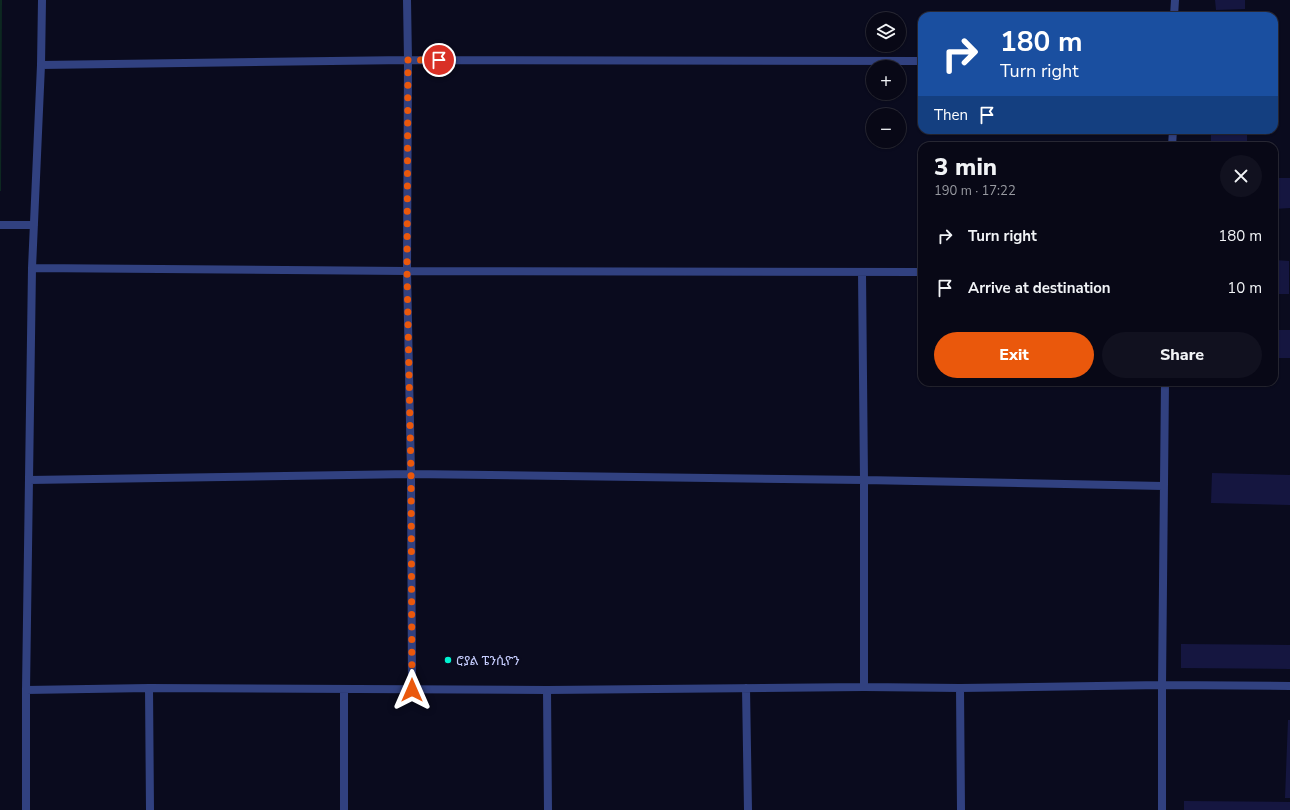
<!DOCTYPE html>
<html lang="en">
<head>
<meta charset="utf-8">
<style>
	:root { --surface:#080816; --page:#11111f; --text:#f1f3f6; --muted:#989aa1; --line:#292935; --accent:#ea580c }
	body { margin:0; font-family:"Nunito Sans","Noto Sans Ethiopic",sans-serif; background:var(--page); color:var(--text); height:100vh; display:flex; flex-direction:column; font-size:15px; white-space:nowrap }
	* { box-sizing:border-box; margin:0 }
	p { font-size:13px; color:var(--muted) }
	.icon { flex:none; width:22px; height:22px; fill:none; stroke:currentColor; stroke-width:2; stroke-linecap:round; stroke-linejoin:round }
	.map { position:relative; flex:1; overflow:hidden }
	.details { position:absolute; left:918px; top:142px; width:360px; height:244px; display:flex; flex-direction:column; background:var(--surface); border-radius:12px; box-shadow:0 1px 3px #0004,0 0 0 1px var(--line) }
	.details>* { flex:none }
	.guide { position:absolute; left:918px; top:12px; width:360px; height:122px; border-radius:12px; box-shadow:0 1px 3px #0004,0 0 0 1px var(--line); background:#1a4fa0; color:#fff; overflow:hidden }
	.buttons { position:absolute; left:866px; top:12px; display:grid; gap:8px }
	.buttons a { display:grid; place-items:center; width:40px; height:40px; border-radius:50%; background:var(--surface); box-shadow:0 1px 3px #0004,0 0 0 1px var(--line); font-size:20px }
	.pin { position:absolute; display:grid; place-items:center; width:34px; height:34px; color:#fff; margin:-17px; border:2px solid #fff; border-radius:50%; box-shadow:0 1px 4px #0007 }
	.me { position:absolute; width:44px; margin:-22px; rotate:0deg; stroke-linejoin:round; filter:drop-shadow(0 0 3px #0008) }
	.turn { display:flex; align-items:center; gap:14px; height:84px; padding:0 16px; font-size:18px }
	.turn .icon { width:52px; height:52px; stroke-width:2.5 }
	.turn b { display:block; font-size:28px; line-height:34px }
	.then { display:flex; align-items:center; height:38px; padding:0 16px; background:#0003; gap:8px; font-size:15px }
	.round { display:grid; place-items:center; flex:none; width:42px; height:42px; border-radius:21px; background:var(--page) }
	.summary { display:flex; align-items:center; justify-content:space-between; height:68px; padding:0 16px }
	h1 { font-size:24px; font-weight:800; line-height:30px }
	.action { display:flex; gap:8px; margin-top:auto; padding:8px 16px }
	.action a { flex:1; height:46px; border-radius:24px; background:var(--accent); color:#fff; font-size:16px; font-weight:800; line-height:46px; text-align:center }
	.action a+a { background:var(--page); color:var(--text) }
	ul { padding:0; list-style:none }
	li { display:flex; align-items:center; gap:12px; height:52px; padding:0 16px }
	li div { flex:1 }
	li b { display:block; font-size:15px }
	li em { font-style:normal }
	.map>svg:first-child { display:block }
	.green { fill:#0d2821 }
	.building { fill:#151640 }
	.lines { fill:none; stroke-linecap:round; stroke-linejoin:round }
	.street { stroke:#314180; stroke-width:8 }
	.route { stroke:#ea580c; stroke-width:7; stroke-dasharray:0 12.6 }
	.poi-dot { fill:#00f2d1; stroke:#0a0b1e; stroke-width:1.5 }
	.labels { text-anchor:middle; stroke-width:4; stroke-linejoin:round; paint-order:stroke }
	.poi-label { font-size:13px; fill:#c7ceff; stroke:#0a0b1e; text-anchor:start }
</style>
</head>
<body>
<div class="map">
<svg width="1290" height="810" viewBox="0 0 1290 810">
	<rect width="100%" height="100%" fill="#0a0b1e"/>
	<path class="green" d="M0 0H2L1 191H0Z"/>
	<path class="building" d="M1215 0H1245V9L1216 10Z
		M1211 130H1247V146H1211Z
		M1274 178H1290V208L1274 209Z
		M1274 260 1289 261V294H1274Z
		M1274 330H1290V358H1274Z
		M1185 382H1202V384H1185Z
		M1212 473 1290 475V505L1211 503Z
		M1181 644 1290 645V669L1181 668Z
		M1288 720H1290V798H1285Z
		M1184 801 1290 802V810H1184Z"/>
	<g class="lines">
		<path class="street" d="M407 0 408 60 407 271 411 474 412 690
			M1174 16 1175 0
			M41 65 408 60 922 61
			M1172 146 1173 130
			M0 225H34
			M32 268 407 271 922 272
			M862 273 864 480V687
			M29 480 411 474 864 480 1163 486
			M149 688 150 810
			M746 688 748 810
			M960 688 961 810
			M344 689V810
			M26 690 149 688 547 690 864 687 960 688 1162 685 1290 686
			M547 690 548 810
			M26 810V690L32 268 41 65 42 0
			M1162 810V685L1165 382"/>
	</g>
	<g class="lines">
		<path class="route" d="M412 690 411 474 407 271 408 60H439"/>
	</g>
	<circle class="poi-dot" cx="448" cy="660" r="4"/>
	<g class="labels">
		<g class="poi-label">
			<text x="456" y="665">ሮያል ፔንሲዮን</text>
		</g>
	</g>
</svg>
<div class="buttons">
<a><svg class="icon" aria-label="layers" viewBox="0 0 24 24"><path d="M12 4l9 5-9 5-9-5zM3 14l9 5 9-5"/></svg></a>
<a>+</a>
<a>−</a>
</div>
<div class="pin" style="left:439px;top:60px;background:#d93025"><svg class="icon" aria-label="arrive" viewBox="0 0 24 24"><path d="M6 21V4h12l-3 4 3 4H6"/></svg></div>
<svg class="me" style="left:412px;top:690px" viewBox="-20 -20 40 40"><path d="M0-17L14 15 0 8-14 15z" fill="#ea580c" stroke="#fff" stroke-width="4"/></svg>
<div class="guide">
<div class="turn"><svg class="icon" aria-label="right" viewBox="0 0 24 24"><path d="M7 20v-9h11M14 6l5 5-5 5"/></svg><div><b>180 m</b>Turn right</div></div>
<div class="then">Then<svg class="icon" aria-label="arrive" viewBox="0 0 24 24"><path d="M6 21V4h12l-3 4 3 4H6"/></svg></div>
</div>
<section class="details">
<div class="summary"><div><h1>3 min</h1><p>190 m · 17:22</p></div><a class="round"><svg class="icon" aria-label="close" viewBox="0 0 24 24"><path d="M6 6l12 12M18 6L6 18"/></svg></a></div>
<ul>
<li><svg class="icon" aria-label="right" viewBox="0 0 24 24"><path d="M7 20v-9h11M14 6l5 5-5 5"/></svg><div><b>Turn right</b></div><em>180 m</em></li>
<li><svg class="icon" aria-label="arrive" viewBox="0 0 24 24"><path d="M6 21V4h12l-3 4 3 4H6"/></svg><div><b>Arrive at destination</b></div><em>10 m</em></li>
</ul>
<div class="action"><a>Exit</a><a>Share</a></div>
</section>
</div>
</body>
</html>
